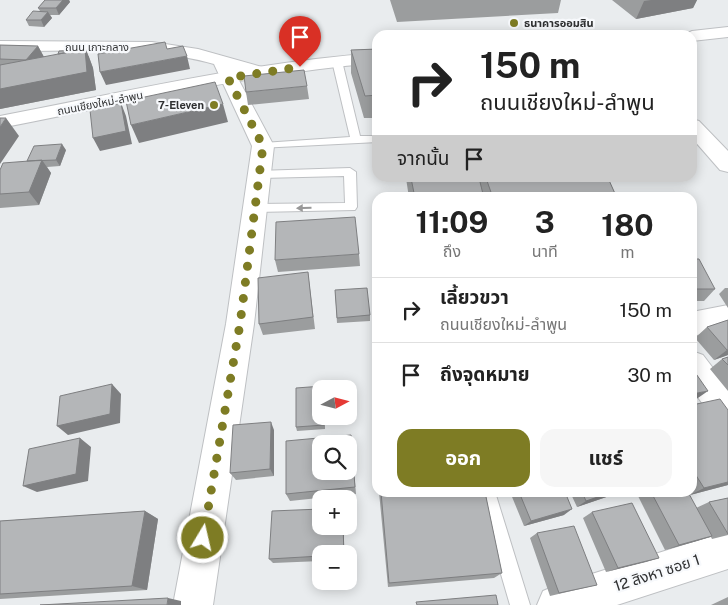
<!DOCTYPE html>
<html lang="th">
<head>
<meta charset="utf-8">
<style>
	:root { --surface:#fff; --page:#f6f6f6; --text:#222; --muted:#767676; --line:#e0e0e0; --accent:#7e7c24 }
	body { margin:0; font-family:"Public Sans","Noto Sans Thai",sans-serif; background:var(--page); color:var(--text); height:100vh; display:flex; flex-direction:column; font-size:19px; white-space:nowrap }
	* { box-sizing:border-box; margin:0 }
	p { font-size:16px; color:var(--muted) }
	.icon { flex:none; width:28px; height:28px; fill:none; stroke:currentColor; stroke-width:2; stroke-linecap:round; stroke-linejoin:round }
	.map { position:relative; flex:1; overflow:hidden }
	.panel { position:absolute; left:372px; top:192px; width:325px; height:305px; display:flex; flex-direction:column; background:var(--surface); border-radius:15px; box-shadow:0 2px 12px #0003 }
	.panel>* { flex:none }
	.guide { position:absolute; left:372px; top:30px; width:325px; height:152px; border-radius:15px; box-shadow:0 2px 12px #0003; background:#fff; color:var(--text); overflow:hidden }
	.needle { width:32px; rotate:83deg }
	.controls { position:absolute; left:312px; top:380px; display:grid; gap:10px }
	.controls a { display:grid; place-items:center; width:45px; height:45px; border-radius:10px; background:var(--surface); box-shadow:0 2px 12px #0003; font-size:25px }
	.pin { position:absolute; display:grid; place-items:center; width:42px; height:42px; color:#fff; margin:-51px -21px; border-radius:50% 50% 50% 0; rotate:-45deg; box-shadow:0 0 5px #0007 }
	.pin .icon { rotate:45deg }
	.me { position:absolute; width:55px; margin:-28px; rotate:9deg; stroke-linejoin:round; filter:drop-shadow(0 0 4px #0008) }
	.turn { display:flex; align-items:center; gap:18px; height:105px; padding:0 25px; font-size:22px }
	.turn .icon { width:65px; height:65px; stroke-width:2.5 }
	.turn b { display:block; font-size:35px; line-height:42px }
	.then { display:flex; align-items:center; height:48px; padding:0 25px; background:#0003; gap:10px; font-size:19px }
	.eta { display:flex; justify-content:space-evenly; align-items:center; height:85px; text-align:center }
	.eta b { font-size:30px; font-weight:700; line-height:35px }
	.action { display:flex; gap:10px; margin-top:auto; padding:10px 25px }
	.action a { flex:1; height:58px; border-radius:15px; background:var(--accent); color:#fff; font-size:20px; font-weight:700; line-height:58px; text-align:center }
	.action a+a { background:var(--page); color:var(--text) }
	ul { padding:0; list-style:none }
	li { display:flex; align-items:center; gap:15px; height:65px; padding:0 25px; border-top:1px solid var(--line) }
	li div { flex:1 }
	li b { display:block; font-size:19px }
	li em { font-style:normal }
	.map>svg:first-child { display:block }
	.lines { fill:none; stroke-linecap:round; stroke-linejoin:round }
	.lane-casing { stroke:#bec0c3; stroke-width:2 }
	.street-casing { stroke:#bec0c3; stroke-width:2 }
	.secondary-casing { stroke:#bec0c3; stroke-width:2 }
	.lane { fill:#fff; fill-rule:evenodd }
	.street { fill:#fff; fill-rule:evenodd }
	.secondary { fill:#fff; fill-rule:evenodd }
	.wall { fill:#9b9d9e }
	.shaded-wall { fill:#7e7f81 }
	.building { fill:#b4b6b8; stroke:#7e7f81; fill-rule:evenodd }
	.oneway { fill:#989898 }
	.route { stroke:#7e7c24; stroke-width:9; stroke-dasharray:0 16.2 }
	.poi-dot { fill:#7e7c24; stroke:#f7f9fc; stroke-width:2 }
	.labels { text-anchor:middle; stroke-width:4.5; stroke-linejoin:round; paint-order:stroke }
	.far-poi-label { font-size:11px; font-weight:bold; fill:#303132; stroke:#f7f9fc; text-anchor:start }
	.far-street-label { font-size:11px; fill:#303132; stroke:#f7f9fc }
	.near-street-label { font-size:15px; fill:#303132; stroke:#f7f9fc }
</style>
</head>
<body>
<div class="map">
<svg width="728" height="605" viewBox="0 0 728 605">
	<rect width="100%" height="100%" fill="#e9ecee"/>
	<g class="lines">
		<defs>
			<path id="lane" d="M337 58 342 61 360 136H378V142L259 148 258 146 263 143 350 137 332 61Z
				M350 168 356 172 357 207 355 210 256 212 250 208 256 204 345 203 344 176 261 178 257 177 255 174 257 171Z
				M477 492H495L530 605H510Z"/>
			<path id="street" d="M0 41 152 42 198 49 269 69 271 73 269 77 262 79 234 71 274 146 254 324 213 605H173L226 324 252 146 214 64C148 45 69 52 0 51Z
				M692 119 699 121 728 151V172L720 170 692 138Z
				M728 305V329L692 336V312Z
				M692 351 703 355 728 388V428L717 424 692 389Z
				M728 531V569L617 605H537L543 591 557 585Z"/>
			<path id="secondary" d="M728 27V37L692 41V35H684L692 31Z
				M378 53V63C251 73 125 104 0 128V116C125 92 251 62 378 53Z"/>
		</defs>
		<use href="#lane" class="lane-casing"/>
		<use href="#street" class="street-casing"/>
		<use href="#secondary" class="secondary-casing"/>
		<use href="#lane" class="lane"/>
		<use href="#street" class="street"/>
		<use href="#secondary" class="secondary"/>
	</g>
	<path class="wall" d="M45 0H73H69L70 2 59 15H50L52 18 44 27 29 26 26 20 40 11 38 8Z
		M390 0H561L558 13 397 22Z
		M612 0H697L693 8 636 19Z
		M0 45 38 46 44 57 89 56V57L93 68 96 90 0 109Z
		M378 49V118H364L351 73V50Z
		M307 86 309 99 248 105 246 92Z
		M66 150 60 166 47 167 51 173 39 205 0 208V170L27 161Z
		M406 178H608L617 198H409Z
		M359 254 360 266 278 272 275 260Z
		M692 259 715 289 704 301H692Z
		M308 272 315 329 263 335 259 324Z
		M725 288H728V308L719 294Z
		M335 290 370 315V321L337 323Z
		M728 320V355L714 360 695 338 707 327Z
		M728 357V391L710 369 722 359Z
		M692 405 728 410V485L690 495 689 492H692Z
		M321 416H325V429L297 431 296 427Z
		M274 430V476L236 480 230 473Z
		M351 435 356 494 290 501 286 494Z
		M376 439H378V473L376 451Z
		M379 492H485L502 573 494 578 388 587Z
		M510 492H565L564 515 524 526Z
		M570 492H621L577 507Z
		M636 492H688L696 508 709 502 728 498V535L712 539 711 537 665 550Z
		M145 511 158 519 147 590 0 599V521Z
		M592 512 659 558 606 572 583 518Z
		M321 526H344V554H321V561L273 563 269 559Z
		M537 533 597 585 550 596 530 538Z
		M728 597V605H711Z"/>
	<path class="shaded-wall" d="M63 0H69L70 2 59 15 56 8Z
		M651 0H697L693 8 636 19 644 1Z
		M48 12 52 18 44 27 41 20Z
		M38 46 45 59 26 60Z
		M86 49 93 68 96 90 0 109V89L82 60Z
		M187 56 190 69 106 85 100 72Z
		M121 103 126 116 132 144 100 151 93 138Z
		M223 104 228 122 139 143 131 125Z
		M6 118 19 136 0 164V127Z
		M62 144 66 150 60 166 56 160Z
		M42 160 51 173 39 205 29 192Z
		M727 350H728V355L714 360Z
		M112 384 121 394 120 423 68 435 57 426Z
		M708 391 695 400 692 401V394Z
		M271 422 274 430V476L270 469Z
		M80 438 91 447 88 481 37 492 23 486Z
		M728 482V485L690 495 704 488Z
		M612 492H621L577 507 586 501Z
		M572 509 564 515 524 526 531 521Z
		M145 511 158 519 147 590 132 586Z
		M343 526H344V554Z
		M712 536 697 541 665 550 679 545Z
		M659 558 646 562 606 572 618 568Z
		M168 598 181 601V605H167Z"/>
	<path class="building" d="M45 0H63L56 8H38Z
		M33 11 48 12 41 20H26Z
		M165 42 167 49 183 46 187 56 100 72 98 54Z
		M0 45 38 46 26 60 0 59Z
		M85 49 87 72 0 89V65Z
		M378 49V95L365 96 351 50Z
		M84 50 58 54 59 51Z
		M304 70 307 86 246 92 244 76Z
		M215 82 223 104 131 125 126 101Z
		M121 103 126 131 93 138 90 110Z
		M0 118H6L0 127Z
		M62 144 56 160 27 161 34 146Z
		M42 160 29 192 0 194V170L3 163Z
		M411 178H479L484 198H415Z
		M486 178H608L617 198H493Z
		M355 217 359 254 275 260 276 222Z
		M692 259H699L715 289H692Z
		M308 272 313 317 259 324 258 278Z
		M367 288 370 315 337 318 335 290Z
		M728 320V350H727L707 327Z
		M728 357V365L722 359Z
		M692 368 708 391 692 394Z
		M112 384 110 414 57 426 60 396Z
		M323 386V389H321V416H324V425L296 427V388Z
		M720 399 728 410V482L704 488 692 469V405Z
		M271 422 270 469 230 473 233 425Z
		M351 435 355 487 286 494V441ZM321 444H349V471H321Z
		M80 438 76 474 23 486 29 449Z
		M376 439H378V453Z
		M381 492H485L502 573 389 583Z
		M519 492H565L572 509 531 521Z
		M582 492H612L586 501Z
		M651 492H688L712 536 679 545Z
		M728 498V534L709 502Z
		M632 503 659 558 618 568 592 512Z
		M321 509V526H343L344 554H321V556L269 559 272 511Z
		M145 511 132 586 0 594V521Z
		M574 526 597 585 559 593 537 533Z
		M496 595 498 605H417L416 602Z
		M168 598 167 605H40Z"/>
	<defs><path id="oneway-solid" d="M-6-.8H1V-3.2L6.5 0L1 3.2V.8H-6Z" transform="scale(1.25)"/></defs>
	<use class="oneway" href="#oneway-solid" transform="translate(304 208) rotate(179)"/>
	<g class="lines">
		<path class="route" d="M203 538 240 324 263 146 228 78 300 67"/>
	</g>
	<g class="poi-dot">
		<circle cx="514" cy="23" r="5"/>
		<circle cx="214" cy="105" r="5"/>
	</g>
	<g class="labels">
		<g class="far-poi-label">
			<text x="524" y="27">ธนาคารออมสิน</text>
			<text x="204" y="109" text-anchor="end">7-Eleven</text>
		</g>
		<g class="far-street-label">
			<text x="97" y="51">ถนน เกาะกลาง</text>
			<text transform="translate(100 103) rotate(-11)" y="4">ถนนเชียงใหม่-ลำพูน</text>
		</g>
		<g class="near-street-label">
			<text transform="translate(657 573) rotate(-18)" y="5">12 สิงหา ซอย 1</text>
		</g>
	</g>
</svg>
<div class="controls">
<a><svg class="needle" viewBox="-14 -14 28 28"><path d="M0-13l5 13h-10z" fill="#e53935"/><path d="M0 13l5-13h-10z" fill="#767676"/></svg></a>
<a><svg class="icon" aria-label="search" viewBox="0 0 24 24"><circle cx="10" cy="10" r="6"/><path d="M15 15l6 6"/></svg></a>
<a>+</a>
<a>−</a>
</div>
<div class="pin" style="left:300px;top:67px;background:#d93025"><svg class="icon" aria-label="arrive" viewBox="0 0 24 24"><path d="M6 21V4h12l-3 4 3 4H6"/></svg></div>
<svg class="me" style="left:203px;top:538px" viewBox="-20 -20 40 40"><circle r="17" fill="#7e7c24" stroke="#fff" stroke-width="3"/><path d="M0-11L8 9 0 5-8 9z" fill="#fff"/></svg>
<div class="guide">
<div class="turn"><svg class="icon" aria-label="right" viewBox="0 0 24 24"><path d="M7 20v-9h11M14 6l5 5-5 5"/></svg><div><b>150 m</b>ถนนเชียงใหม่-ลำพูน</div></div>
<div class="then">จากนั้น<svg class="icon" aria-label="arrive" viewBox="0 0 24 24"><path d="M6 21V4h12l-3 4 3 4H6"/></svg></div>
</div>
<section class="panel">
<div class="eta">
<div><b>11:09</b><p>ถึง</p></div>
<div><b>3</b><p>นาที</p></div>
<div><b>180</b><p>m</p></div>
</div>
<ul>
<li><svg class="icon" aria-label="right" viewBox="0 0 24 24"><path d="M7 20v-9h11M14 6l5 5-5 5"/></svg><div><b>เลี้ยวขวา</b><p>ถนนเชียงใหม่-ลำพูน</p></div><em>150 m</em></li>
<li><svg class="icon" aria-label="arrive" viewBox="0 0 24 24"><path d="M6 21V4h12l-3 4 3 4H6"/></svg><div><b>ถึงจุดหมาย</b></div><em>30 m</em></li>
</ul>
<div class="action"><a>ออก</a><a>แชร์</a></div>
</section>
</div>
</body>
</html>
